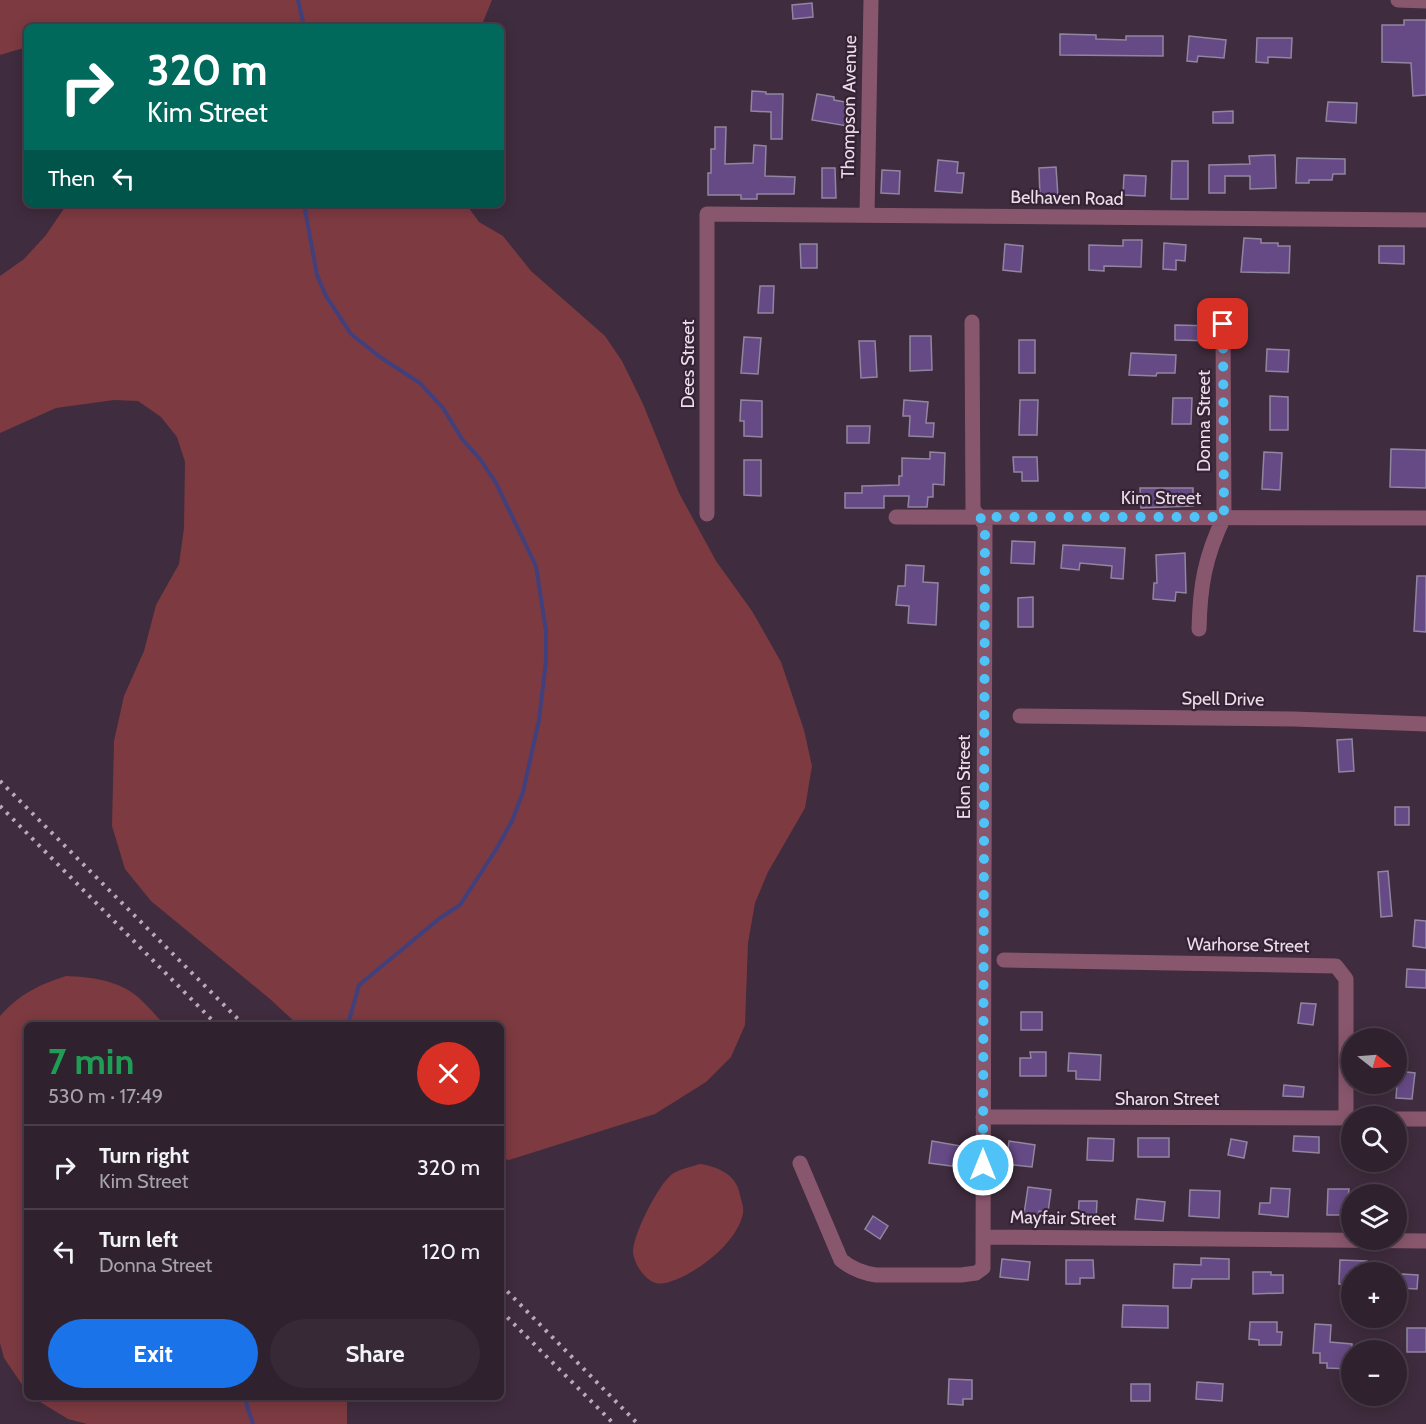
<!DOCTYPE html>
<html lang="en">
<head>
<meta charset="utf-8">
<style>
	:root { --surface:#2f212e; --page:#372936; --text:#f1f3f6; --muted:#a7a3aa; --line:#4a3e4a; --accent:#1a73e8 }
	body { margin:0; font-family:Cabin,sans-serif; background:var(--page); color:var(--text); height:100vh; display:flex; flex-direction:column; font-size:22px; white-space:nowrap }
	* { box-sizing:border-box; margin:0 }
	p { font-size:20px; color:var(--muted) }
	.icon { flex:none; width:33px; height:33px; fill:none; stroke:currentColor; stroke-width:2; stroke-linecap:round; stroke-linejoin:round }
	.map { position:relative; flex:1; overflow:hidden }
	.panel { position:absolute; left:24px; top:1022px; width:480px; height:378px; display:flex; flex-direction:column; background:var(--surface); border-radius:9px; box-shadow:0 3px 15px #0003,0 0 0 2px var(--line) }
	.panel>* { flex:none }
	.top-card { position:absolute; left:24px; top:24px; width:480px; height:183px; border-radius:9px; box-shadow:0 3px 15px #0003,0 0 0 2px var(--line); background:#00695c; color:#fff; overflow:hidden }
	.needle { width:39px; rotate:107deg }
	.buttons { position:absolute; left:1341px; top:1028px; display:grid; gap:12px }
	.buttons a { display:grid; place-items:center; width:66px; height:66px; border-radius:50%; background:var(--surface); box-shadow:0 3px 15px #0003,0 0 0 2px var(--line); font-size:30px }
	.pin { position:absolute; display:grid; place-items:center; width:51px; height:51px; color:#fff; margin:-26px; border-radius:12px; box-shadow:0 3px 9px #0006 }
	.me { position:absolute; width:66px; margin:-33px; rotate:0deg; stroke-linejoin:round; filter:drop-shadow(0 0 4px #0008) }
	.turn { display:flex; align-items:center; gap:21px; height:126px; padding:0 24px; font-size:27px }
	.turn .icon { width:78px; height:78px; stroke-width:2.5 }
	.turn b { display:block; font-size:42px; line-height:51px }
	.then { display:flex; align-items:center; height:57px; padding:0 24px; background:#0003; gap:12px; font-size:22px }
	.round { display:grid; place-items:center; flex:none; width:63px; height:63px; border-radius:32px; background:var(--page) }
	.summary { display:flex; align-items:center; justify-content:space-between; height:102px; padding:0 24px }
	h1 { font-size:36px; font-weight:800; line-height:45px; color:#1e9e55 }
	.primary-button { display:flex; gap:12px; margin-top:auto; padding:12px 24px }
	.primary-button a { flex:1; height:69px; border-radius:36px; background:var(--accent); color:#fff; font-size:24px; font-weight:800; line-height:69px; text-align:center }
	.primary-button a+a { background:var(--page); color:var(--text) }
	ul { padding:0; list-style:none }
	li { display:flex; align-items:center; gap:18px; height:84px; padding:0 24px; border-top:2px solid var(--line) }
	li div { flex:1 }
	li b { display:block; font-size:22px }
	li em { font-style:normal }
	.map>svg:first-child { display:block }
	.green { fill:#7d3a41 }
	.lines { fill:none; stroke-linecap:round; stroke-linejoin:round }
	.stream { stroke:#41407c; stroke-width:4 }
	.building { fill:#664a86; stroke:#9185a0; stroke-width:1.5 }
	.minor { stroke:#89576d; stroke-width:15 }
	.rail { stroke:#b9aab8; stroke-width:4; stroke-dasharray:3 6; stroke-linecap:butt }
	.route { stroke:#4fc3f7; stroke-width:10; stroke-dasharray:0 18 }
	.labels { text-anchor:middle; stroke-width:4.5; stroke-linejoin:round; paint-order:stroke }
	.street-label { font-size:18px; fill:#ebdeea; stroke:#352234 }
</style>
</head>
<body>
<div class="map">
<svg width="1426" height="1424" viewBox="0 0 1426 1424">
	<rect width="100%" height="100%" fill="#3f2c3e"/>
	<path class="green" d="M0 0H492L481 27H27V47L0 55Z
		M67 204H466L479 222 503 236 531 271 605 336 622 361 643 404 679 493 716 561 752 611 781 662 804 730 812 766 805 808 768 872 755 903 748 943 745 1025 731 1057 706 1082 655 1114 509 1160 501 1158V1024H297L270 999 151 901 125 869 112 826 114 741 124 696 144 651 156 605 179 564 184 528 185 462 177 437 161 417 138 401 114 400 56 408 0 433V276L24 259 46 235Z
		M66 976C91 977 118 980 138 997 147 1005 155 1015 164 1024H27V1392L4 1358 0 1343V1016C20 994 38 985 66 976Z
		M700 1164C719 1167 737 1175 740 1195 741 1200 744 1207 743 1213 738 1243 693 1277 665 1283 657 1285 651 1282 645 1276 639 1270 634 1261 633 1252 633 1235 657 1187 671 1175 678 1169 691 1167 700 1164Z
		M32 1397H347V1424H87L68 1419Z"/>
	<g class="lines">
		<path class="stream" d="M298 0 304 27
			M304 204 317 275 326 296 351 334 380 357 420 383 443 408 462 439 480 459 496 483 536 566 546 631V661L539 720 523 792 512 821 497 848 460 905 440 918 359 985 348 1024
			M244 1396 253 1424"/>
	</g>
	<path class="building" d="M812 3 813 17 793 19 792 5Z
		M1404 20H1426V95L1413 96 1411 63 1382 62V25H1404Z
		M1060 34 1096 35V39L1126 40V36H1163V56L1060 55Z
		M1189 36 1226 40 1224 58 1198 56 1197 62 1187 61Z
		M1257 38H1292L1291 58 1268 57V63L1256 62Z
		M752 91 766 92V94H783L782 139H771V112L751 111Z
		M817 94 834 97V100L851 103 847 126 812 120Z
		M1328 102 1357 103 1356 123 1326 121Z
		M1233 111V123H1213V112Z
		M715 127H726L725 164 753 163 754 145 766 146 765 176 795 177 794 194H757V199H741V195H708V173H711V149H715Z
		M1275 155 1276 188 1250 189V176H1225V193H1209V165L1250 164 1249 156Z
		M1297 158 1345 159V174H1333L1332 180H1309V183H1296Z
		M938 160 958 162 957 173H964L962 193 935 191Z
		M1172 161H1188V199H1171Z
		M1056 167 1058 197 1040 198 1039 168Z
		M822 168H835L836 198H822Z
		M882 170 900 171 899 194 881 193Z
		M1124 175 1146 176 1145 196 1123 195Z
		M1244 238 1261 239V243H1278V246H1290L1289 273 1241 272Z
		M1123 240H1142L1141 267 1104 266V271L1089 270V245L1123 246Z
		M1164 243 1186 245 1185 261 1176 260V270L1163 269Z
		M800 244H817V268H801Z
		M1005 244 1023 246 1021 272 1003 270Z
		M1379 246H1404V264L1379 263Z
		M760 286H774L773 313H758Z
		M1175 325 1213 326V341L1175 340Z
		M910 336H931L932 370 910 371Z
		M744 337 761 338 758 374 741 373Z
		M1019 340H1035V373H1019Z
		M859 341H875L877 377 861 378Z
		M1267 349 1289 350 1288 372 1266 371Z
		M1131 353 1176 355 1175 373H1157L1156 376 1129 375Z
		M1270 396 1288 397V430H1270Z
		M1173 398H1192L1191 424H1172Z
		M741 400 762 401V437L744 436V421H740Z
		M904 400 928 402 926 423H934L933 437 909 436 910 416H903Z
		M1020 400H1038L1037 435H1019Z
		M847 426H870L869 443H847Z
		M1391 449 1426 450V488L1390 487Z
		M930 452 945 453 944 485 933 484V497H928L927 507H908L909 496H884V508H845V493H862V486L899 485V476H902V458L930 459Z
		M1264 452 1282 453 1280 490 1262 489Z
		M1013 457H1037L1038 481H1022V472H1014Z
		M744 460H761V496L744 495Z
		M1140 488H1193V506L1141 508Z
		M1012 541 1035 542 1034 564 1011 563Z
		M1063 545 1125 548 1123 579 1111 578 1112 566 1080 563 1079 570 1061 568Z
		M1185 553 1186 593 1176 592 1175 601 1153 599 1154 583H1157L1156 555Z
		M906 565 924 566 923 582 938 583 936 625 908 623 909 606 896 605 898 586H905Z
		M1417 576H1426V632L1414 631Z
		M1033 597V627H1018V598Z
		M1352 739 1354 771 1339 772 1337 740Z
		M1395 807H1409V825H1395Z
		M1388 871 1392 916 1381 917 1378 872Z
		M1415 920 1426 921V948L1413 946Z
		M1407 969 1426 970V988L1406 987Z
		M1301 1003 1316 1004 1313 1025 1298 1023Z
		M1021 1012H1042V1030H1021Z
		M1030 1052H1046V1076H1020V1058H1031Z
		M1069 1053 1101 1055 1100 1080 1076 1079V1071H1068Z
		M1398 1071 1415 1073 1412 1099 1396 1098Z
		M1284 1085 1304 1087 1303 1097 1283 1096Z
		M1294 1136 1319 1137V1153L1293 1151Z
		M1088 1138 1114 1139 1113 1161 1087 1160Z
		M1138 1138H1169V1157H1138Z
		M1231 1139 1247 1142 1244 1158 1228 1155Z
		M932 1141 961 1146 958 1167 929 1163Z
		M1009 1141 1035 1145 1032 1167 1006 1164Z
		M1028 1187 1051 1190 1048 1212 1039 1211 1038 1216 1024 1214Z
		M1271 1188 1290 1189 1288 1217 1259 1214 1260 1203H1270Z
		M1328 1189H1349L1348 1198H1352V1215H1327Z
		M1190 1190 1220 1191 1219 1218 1189 1216Z
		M1137 1199 1165 1202 1163 1221 1135 1219Z
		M1079 1201H1097L1096 1222H1078Z
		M873 1216 888 1226 880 1239 865 1229Z
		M1201 1258 1229 1259V1279H1192L1191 1288H1173L1174 1264 1201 1265Z
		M1002 1259 1030 1262 1028 1280 1000 1277Z
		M1066 1260H1093L1094 1278H1080V1284H1066Z
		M1340 1260 1367 1261 1366 1272H1352V1285L1339 1284Z
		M1253 1272H1271V1275H1283V1293L1253 1294Z
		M1402 1274 1418 1275 1417 1289 1400 1288Z
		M1123 1305 1168 1306V1328L1122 1327Z
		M1250 1322H1277V1332H1282L1281 1345H1259V1340L1249 1339Z
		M1315 1324 1331 1325 1330 1342 1352 1344V1369L1327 1368V1363H1320V1353H1313Z
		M1407 1328H1426V1352H1407Z
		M949 1379 972 1380V1399H963V1405L948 1404Z
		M1197 1382 1223 1384 1222 1401 1196 1399Z
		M1131 1384H1150V1401H1131Z"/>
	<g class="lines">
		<path class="minor" d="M1398 0 1426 1
			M867 215 871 0
			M707 514V214L1426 220
			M896 517 1426 518
			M1199 629C1200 585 1205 557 1224 517L1223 324
			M1020 716 1294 719 1426 724
			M1004 960 1336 966 1346 979V1118
			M983 1117 1352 1118
			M1396 1119H1426
			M800 1163 841 1260C852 1269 862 1273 876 1275H961L976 1273 983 1268 985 525 973 509 972 322
			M983 1237 1426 1241"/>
		<path class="rail" d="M0 781 243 1024
			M0 806 216 1024
			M501 1285 638 1424
			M501 1311 614 1424"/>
	</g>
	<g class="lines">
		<path class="route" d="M983 1165 985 525 980 517H1224L1223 324"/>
	</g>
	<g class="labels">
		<g class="street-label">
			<text transform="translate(849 107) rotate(-89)" y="6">Thompson Avenue</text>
			<text transform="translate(1067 198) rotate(1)" y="6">Belhaven Road</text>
			<text transform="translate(688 364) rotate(-90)" y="6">Dees Street</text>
			<text transform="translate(1204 421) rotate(-90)" y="6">Donna Street</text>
			<text x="1161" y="504">Kim Street</text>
			<text transform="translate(1223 699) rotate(1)" y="6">Spell Drive</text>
			<text transform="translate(964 777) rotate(-90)" y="6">Elon Street</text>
			<text transform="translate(1248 945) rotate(1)" y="6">Warhorse Street</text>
			<text x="1167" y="1105">Sharon Street</text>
			<text transform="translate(1063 1218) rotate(1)" y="6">Mayfair Street</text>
		</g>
	</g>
</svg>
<div class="buttons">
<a><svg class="needle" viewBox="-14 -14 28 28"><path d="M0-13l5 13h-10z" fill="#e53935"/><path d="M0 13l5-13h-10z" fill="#a7a3aa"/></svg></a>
<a><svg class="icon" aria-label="search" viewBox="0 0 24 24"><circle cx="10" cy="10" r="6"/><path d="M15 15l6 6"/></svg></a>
<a><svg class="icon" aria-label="layers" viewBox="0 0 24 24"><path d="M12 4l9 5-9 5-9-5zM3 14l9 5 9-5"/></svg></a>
<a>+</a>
<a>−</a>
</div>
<div class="pin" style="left:1223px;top:324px;background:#d93025"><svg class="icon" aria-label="arrive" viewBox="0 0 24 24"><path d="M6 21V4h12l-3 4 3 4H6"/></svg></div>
<svg class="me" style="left:983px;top:1165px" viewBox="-20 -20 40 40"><circle r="17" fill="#4fc3f7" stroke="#fff" stroke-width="3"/><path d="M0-11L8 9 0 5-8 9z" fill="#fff"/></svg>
<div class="top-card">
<div class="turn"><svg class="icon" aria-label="right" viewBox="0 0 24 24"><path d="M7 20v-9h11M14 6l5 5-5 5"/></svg><div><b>320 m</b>Kim Street</div></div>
<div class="then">Then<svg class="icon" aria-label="left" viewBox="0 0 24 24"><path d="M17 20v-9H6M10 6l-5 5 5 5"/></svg></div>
</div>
<section class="panel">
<div class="summary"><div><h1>7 min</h1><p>530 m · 17:49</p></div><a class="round" style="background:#d93025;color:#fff"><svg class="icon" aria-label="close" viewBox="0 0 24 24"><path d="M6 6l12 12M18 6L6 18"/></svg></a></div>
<ul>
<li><svg class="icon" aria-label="right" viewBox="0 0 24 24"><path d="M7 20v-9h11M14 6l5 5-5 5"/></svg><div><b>Turn right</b><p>Kim Street</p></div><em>320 m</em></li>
<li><svg class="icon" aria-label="left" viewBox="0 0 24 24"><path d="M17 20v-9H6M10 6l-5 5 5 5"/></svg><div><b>Turn left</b><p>Donna Street</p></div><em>120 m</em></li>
</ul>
<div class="primary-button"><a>Exit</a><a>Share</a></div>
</section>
</div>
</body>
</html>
